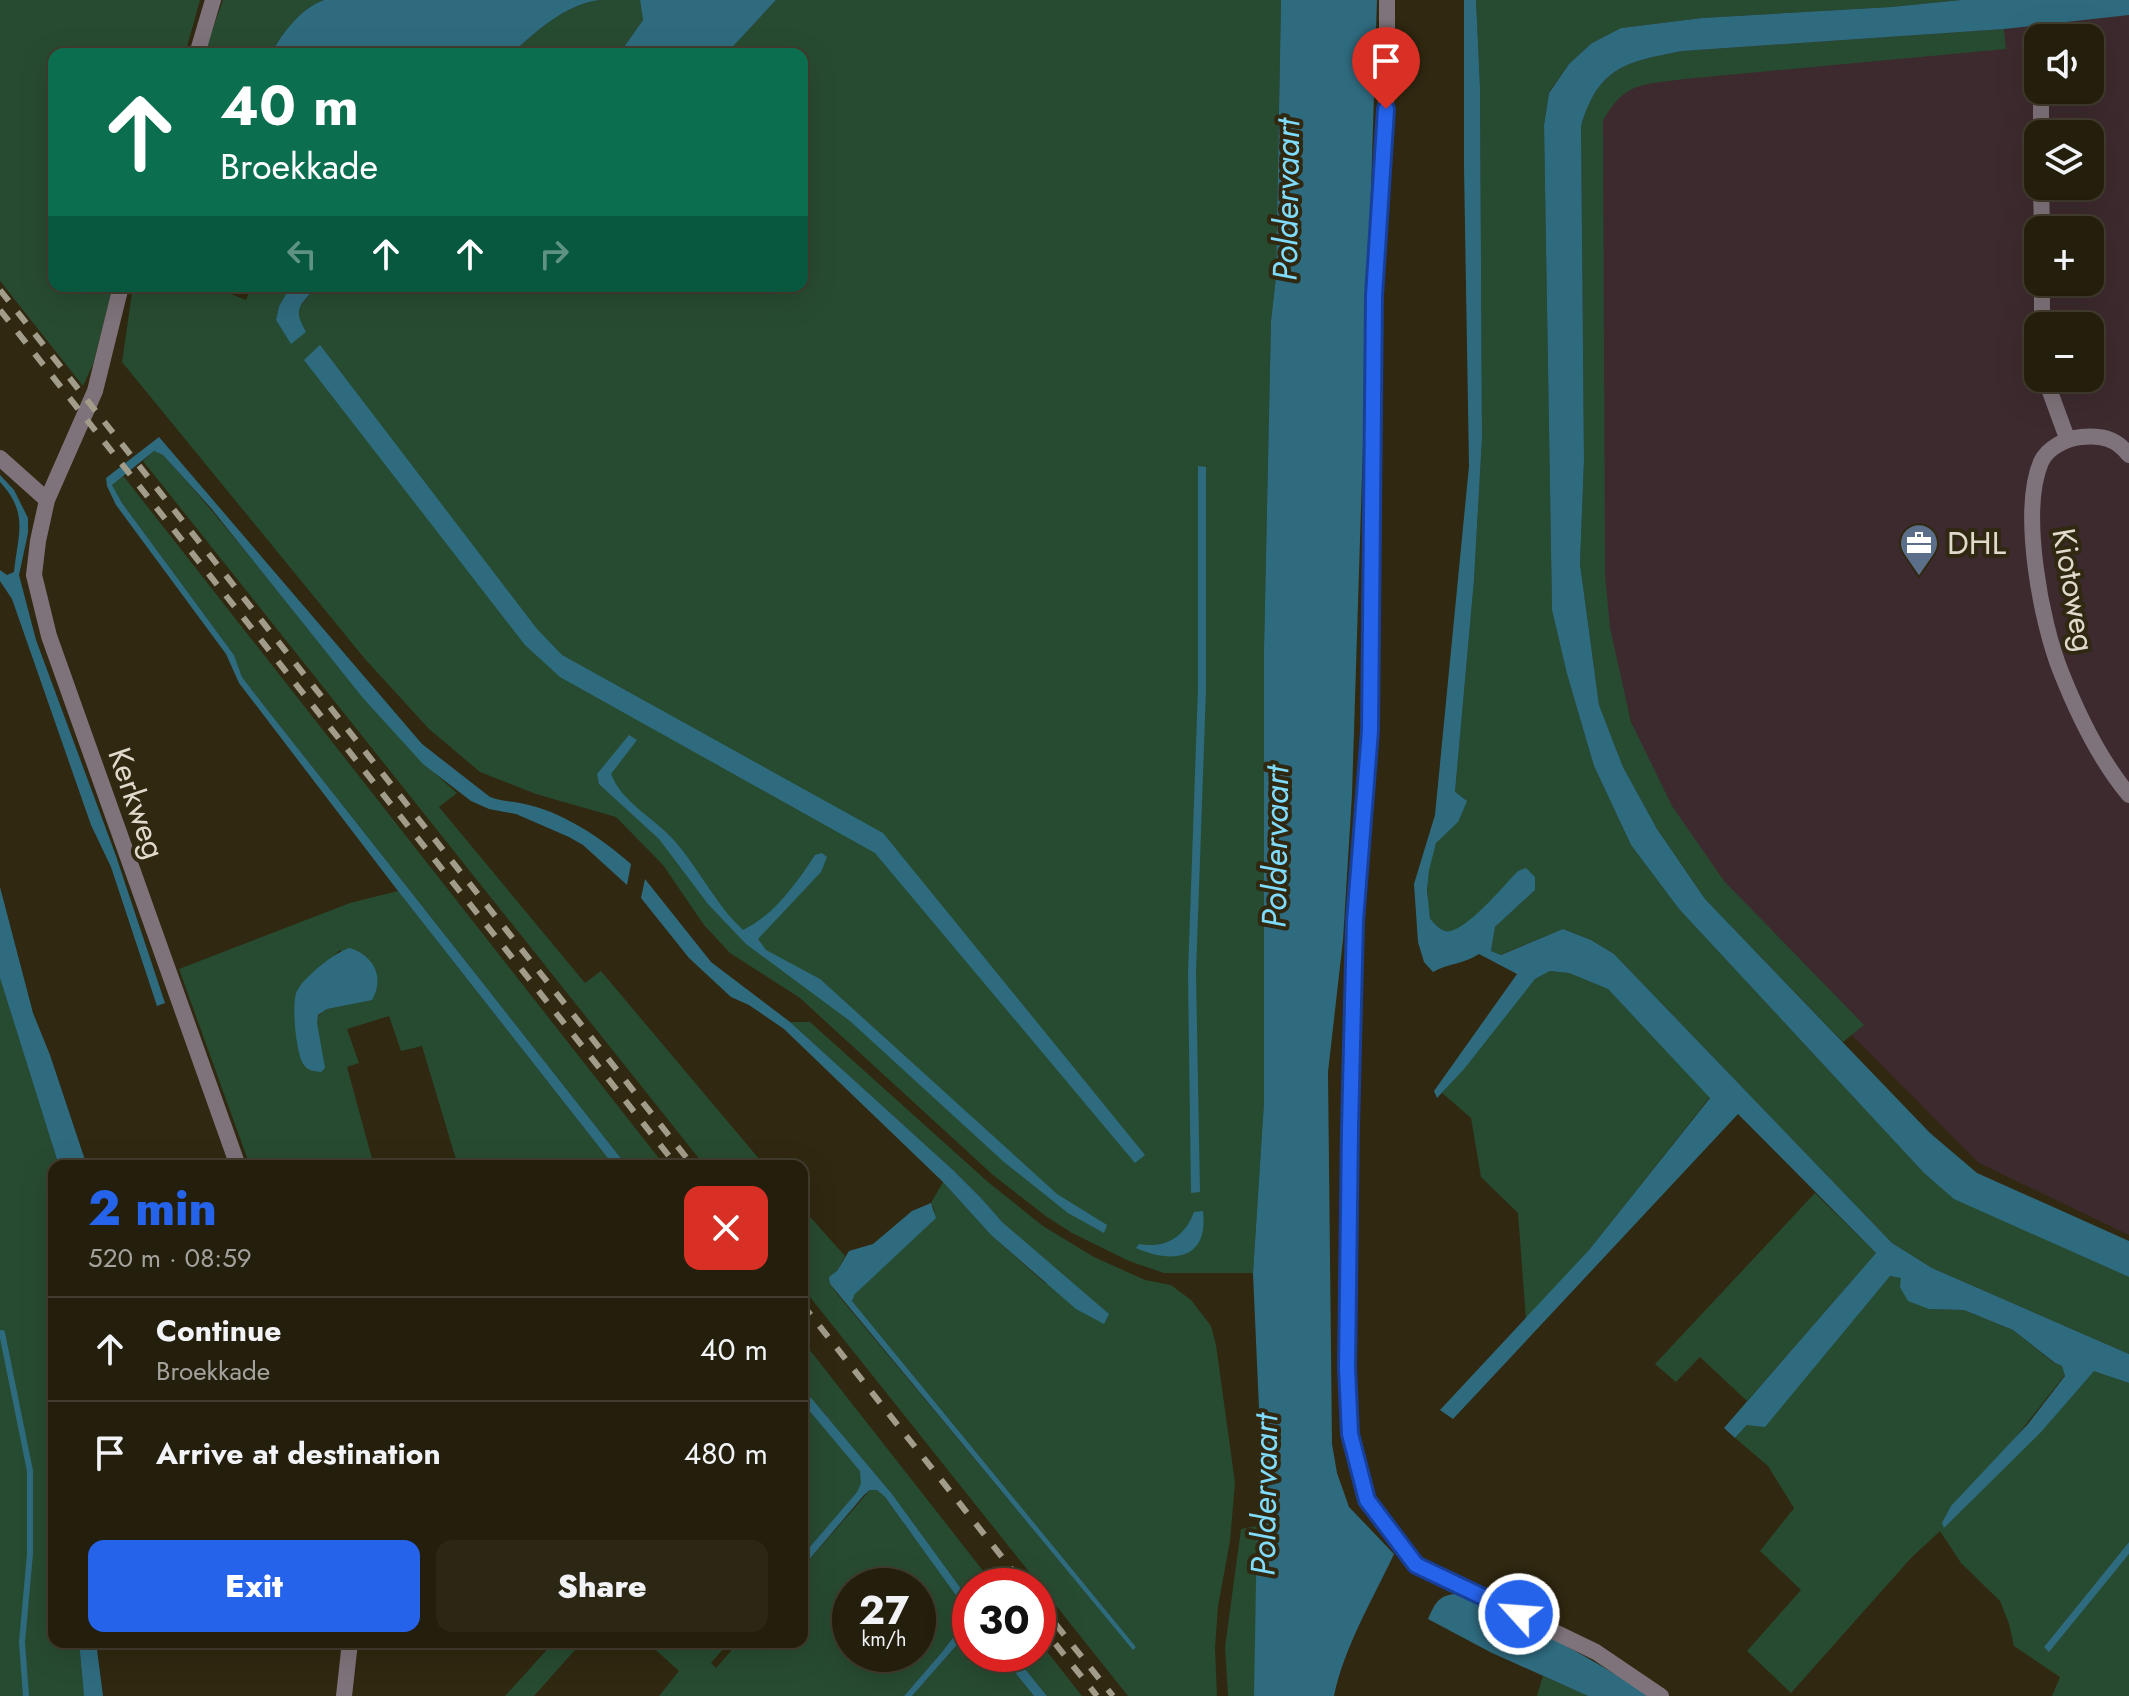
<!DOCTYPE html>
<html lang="en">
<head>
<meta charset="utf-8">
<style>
	:root { --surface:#241e0c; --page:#2c2715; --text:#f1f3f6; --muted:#a3a29d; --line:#413c2d; --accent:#2563eb }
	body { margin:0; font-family:Jost,sans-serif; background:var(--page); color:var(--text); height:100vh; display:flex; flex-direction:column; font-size:30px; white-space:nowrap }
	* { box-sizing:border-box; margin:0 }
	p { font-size:26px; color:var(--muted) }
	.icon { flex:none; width:44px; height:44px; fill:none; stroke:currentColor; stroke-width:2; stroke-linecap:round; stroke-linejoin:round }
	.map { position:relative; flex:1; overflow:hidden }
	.drawer { position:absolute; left:48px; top:1160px; width:760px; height:488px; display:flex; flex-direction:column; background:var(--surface); border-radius:16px; box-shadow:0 8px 32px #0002,0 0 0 2px var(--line) }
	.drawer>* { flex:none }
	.guide { position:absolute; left:48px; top:48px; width:760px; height:244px; border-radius:16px; box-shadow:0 8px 32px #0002,0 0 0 2px var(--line); background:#0b6e4f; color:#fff; overflow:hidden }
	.fabs { position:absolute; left:2024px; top:24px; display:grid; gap:16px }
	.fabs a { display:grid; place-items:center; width:80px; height:80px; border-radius:16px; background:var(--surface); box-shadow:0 8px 32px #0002,0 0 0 2px var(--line); font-size:40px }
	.speed { position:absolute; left:832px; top:1568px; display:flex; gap:16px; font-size:40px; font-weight:700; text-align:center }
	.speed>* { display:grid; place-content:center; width:104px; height:104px; border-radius:50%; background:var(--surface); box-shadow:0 8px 32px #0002,0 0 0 2px var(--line); line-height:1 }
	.speed small { font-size:20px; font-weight:400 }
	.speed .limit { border:12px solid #d22; background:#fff; color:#111 }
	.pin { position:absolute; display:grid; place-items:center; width:68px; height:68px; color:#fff; margin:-82px -34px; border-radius:50% 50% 50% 0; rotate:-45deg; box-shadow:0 0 8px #0007 }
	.pin .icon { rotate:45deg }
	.me { position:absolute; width:88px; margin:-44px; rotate:296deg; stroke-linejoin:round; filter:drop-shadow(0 0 6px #0008) }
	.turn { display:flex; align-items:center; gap:28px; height:168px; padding:0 40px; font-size:36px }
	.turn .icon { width:104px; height:104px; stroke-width:2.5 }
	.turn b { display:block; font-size:56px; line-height:68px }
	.lanes { display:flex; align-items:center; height:76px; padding:0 40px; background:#0003; justify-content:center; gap:40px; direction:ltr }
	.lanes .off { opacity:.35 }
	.round { display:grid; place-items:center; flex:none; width:84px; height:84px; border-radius:16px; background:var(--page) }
	.summary { display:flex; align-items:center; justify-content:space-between; height:136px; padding:0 40px }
	h1 { font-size:48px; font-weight:800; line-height:60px; color:var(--accent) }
	.cta { display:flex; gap:16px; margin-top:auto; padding:16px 40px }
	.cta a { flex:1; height:92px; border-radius:16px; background:var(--accent); color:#fff; font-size:32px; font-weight:800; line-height:92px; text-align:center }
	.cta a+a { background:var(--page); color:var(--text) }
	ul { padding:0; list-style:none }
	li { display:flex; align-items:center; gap:24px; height:104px; padding:0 40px; border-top:2px solid var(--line) }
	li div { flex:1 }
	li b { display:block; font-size:30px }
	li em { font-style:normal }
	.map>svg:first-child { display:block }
	.industrial { fill:#3d2a2e; fill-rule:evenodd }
	.green { fill:#274b31; fill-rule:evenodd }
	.water { fill:#2f6b7f }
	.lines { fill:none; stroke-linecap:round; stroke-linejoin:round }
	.stream { stroke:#2f6b7f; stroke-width:6 }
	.minor { stroke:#7e737a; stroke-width:16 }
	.rail { stroke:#a29c8a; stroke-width:6; stroke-dasharray:14 14; stroke-linecap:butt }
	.route-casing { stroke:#184099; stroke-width:20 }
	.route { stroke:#2563eb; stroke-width:14 }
	.labels { text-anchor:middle; stroke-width:8; stroke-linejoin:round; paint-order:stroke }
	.poi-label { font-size:32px; fill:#dfdacb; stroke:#302810; text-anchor:start }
	.street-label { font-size:32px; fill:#dfdacb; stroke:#302810 }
	.water-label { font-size:34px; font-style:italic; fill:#80dcfc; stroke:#302810 }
</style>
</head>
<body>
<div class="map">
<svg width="2129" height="1696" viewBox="0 0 2129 1696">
	<rect width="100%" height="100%" fill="#302810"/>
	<path class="industrial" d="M2129 15V1235L1979 1163 1743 926 1645 771 1598 599 1565 50ZM2038 38H2090V90H2038ZM2038 134H2090V186H2038ZM2038 230H2090V282H2038ZM2038 326H2090V378H2038Z"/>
	<path class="green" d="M0 0H200L185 54H54V286H113L93 364 83 386 0 281Z
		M223 0H324C301 8 282 33 271 54H204Z
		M600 0H640L643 20 619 54H511C537 31 565 4 600 0Z
		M776 0H1281L1276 277 1271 321 1264 649V1102L1253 1273H1164L1129 1261 1072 1233 1047 1217 993 1175 800 998 730 953 704 925 663 865 616 817 536 794 480 772 429 729 365 659 122 362 133 286H210L246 300 252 286H291L279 306 276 320 291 343 298 310 316 286H802V54H726Z
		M1476 0H1961L1891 7 1702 18 1621 28 1592 43 1569 64 1549 92 1544 125 1552 610 1567 674 1594 766 1631 845 1679 909 1924 1173 1954 1198 2129 1277V1354L1932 1268 1892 1243 1614 954 1591 940 1563 929 1500 955 1491 951 1495 927 1535 890 1455 931H1443L1430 920C1427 896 1424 866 1436 844 1440 836 1451 828 1458 822L1455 792 1474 580 1482 438 1480 87Z
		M2004 29 2006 49 1684 79C1643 85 1625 81 1603 121L1605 574 1610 628 1631 722 1672 806 1724 881 1864 1025 1843 1042 1705 899 1657 829 1623 767 1599 705 1580 564 1584 460 1581 126C1599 66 1626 62 1682 51Z
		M154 451 163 455C214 511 261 570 308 629 355 687 400 744 457 793L439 807 585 983 601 971 765 1166H705L143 461Z
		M123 476 125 478 665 1166H627L262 703 242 677 234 655 122 503 112 485Z
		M398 891 614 1166H458L422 1046 401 1051 389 1016 347 1029 359 1063 347 1067 374 1166H250L179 969 350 903ZM340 950 372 999 327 1009 318 1016 317 1022 297 991Z
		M1550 971 1569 973 1608 989 1710 1097 1589 1250 1526 1320 1518 1213 1481 1177 1471 1118 1442 1093 1535 979Z
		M0 978 59 1166H54V1642H79L84 1696H0Z
		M790 1022H810L988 1182 1043 1226 1094 1257 1145 1280 1171 1285 1191 1300 1211 1326 1216 1345 1235 1483 1230 1541 1218 1606 1215 1648 1217 1696H1128L802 1287V1208L845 1256 830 1284 838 1295 1133 1649 1136 1647 852 1301 855 1294 935 1211 931 1203 943 1182 991 1235 1045 1283 1094 1301 1083 1294 1001 1222 981 1198 953 1170Z
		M1815 1193 1876 1253 1747 1401 1700 1357 1676 1382 1655 1364Z
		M1890 1276 1902 1278 1929 1309 1964 1310 2013 1330 2054 1363 2062 1366 2065 1375 1944 1528 2040 1432 2094 1370 2129 1383V1542L2044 1647 2129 1554V1696H2052L2060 1677 2014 1646 2009 1624 2000 1601 1961 1563 1940 1531 1911 1558 1791 1693 1747 1651 1801 1590 1760 1551 1794 1508 1768 1466 1735 1438Z
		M802 1340 995 1586H970V1601L892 1494 802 1387Z
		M802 1402 861 1471V1483L857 1492 802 1556Z
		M870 1490H877L885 1497 965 1608 966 1619 942 1652 904 1696H659L679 1671 647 1642H729L711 1663 716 1668 739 1642H802V1568ZM850 1586H918V1654H850Z
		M1257 1526 1256 1696H1228L1225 1647 1241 1529Z
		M970 1630V1654H1000L1034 1696H912Z
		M1038 1640 1082 1696H1047L1013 1654H1038Z
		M554 1642H582L534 1696H505Z
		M1543 1676 1588 1696H1537Z"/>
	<path class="water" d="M324 0H600C565 4 537 31 511 54H271C282 33 301 8 324 0Z
		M640 0H776L726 54H619L643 20Z
		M1281 0H1377L1352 794 1343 940 1328 1072 1332 1444 1337 1473 1349 1507 1394 1554C1373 1599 1344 1647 1334 1696H1254L1257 1526 1263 1504 1258 1465 1260 1431 1253 1273 1264 1102V649L1271 321 1276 277Z
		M1464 0H1476L1480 87 1482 438 1474 580 1455 792 1467 801 1458 822 1436 843 1429 870 1427 890 1430 919C1434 923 1440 930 1445 931 1463 936 1505 884 1518 871L1526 868 1535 877V890L1495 927 1491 951 1501 955 1563 929 1591 940 1614 954 1892 1243 1932 1268 2129 1354V1383L2094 1371 2041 1432 1944 1528 1942 1523 1951 1506 2028 1424 2065 1376 2062 1366 2055 1363 2013 1330 1964 1310 1929 1309 1908 1301 1900 1287 1901 1278 1890 1276 1765 1427 1747 1425 1735 1438 1724 1428 1876 1253 1738 1114 1453 1419 1440 1410 1589 1250 1710 1098 1608 989 1569 973 1550 971 1535 979 1464 1069 1437 1098 1434 1091 1517 974 1479 954C1464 964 1449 963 1433 972L1424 962 1418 942 1414 884 1435 815 1469 466 1464 167Z
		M1961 0H2129V15L2004 29 1682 51C1626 62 1599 66 1581 126L1584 460 1580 564 1599 705 1623 767 1657 829 1705 899 1930 1133 1977 1173 2129 1241V1277L1954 1199 1924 1173 1679 909 1631 845 1594 766 1567 674 1552 610 1544 125 1549 93 1569 64 1592 43 1621 28 1702 18 1891 7Z
		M291 286H316C300 308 292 307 306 332L291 344 276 320 279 306Z
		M320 345 537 629 562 655 883 833 1145 1155 1135 1163 875 853 560 677 525 645 304 360Z
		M159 437 422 744 490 797C501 801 509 801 520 803 562 811 600 837 631 864L627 885 583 845 569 837 516 814 489 809 471 801 423 764 363 698 211 508 163 455 154 451 112 485 122 503 234 655 242 677 262 703 627 1166H614L398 891 239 683 226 654 116 505 107 486 106 478Z
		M1198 466 1206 467V689L1196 973 1200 1192 1191 1193 1188 974 1198 688Z
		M0 475 14 490 28 518V533L19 575 36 640 116 856 165 1003 157 1006 111 867 91 825 12 599 0 581V570L7 575 14 572C18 534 29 513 0 482Z
		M629 735 637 740 611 774C622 802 651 816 671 837 698 866 714 903 743 930 773 916 797 883 815 855L822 853 827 857 821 872 758 939 766 950 820 979 1057 1194 1107 1225 1104 1233 1068 1213 1004 1162 850 1021 746 944 708 904 659 839 599 784 597 774Z
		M645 879 711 962 790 1022 953 1170 981 1198 1002 1222 1109 1314 1104 1324 1076 1309 991 1235 943 1182 784 1029 749 1005 731 997 689 958 641 898Z
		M0 887 33 1013 50 1055 87 1166H59L0 978Z
		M350 948C374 956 385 977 372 1000L327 1009 318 1015 317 1023 325 1068 321 1072C314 1071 308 1071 304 1065 296 1055 291 1003 297 991 304 977 336 951 350 948Z
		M931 1203 936 1218 855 1294 852 1301 1136 1647 1133 1650 830 1284 829 1277 837 1271 849 1251 873 1244 912 1211Z
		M1203 1211C1209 1260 1172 1264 1136 1248L1139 1244C1165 1249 1185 1237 1194 1212Z
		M802 1387 892 1494 970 1601V1630L912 1696H904L942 1652 966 1620 965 1608 885 1497 877 1490H870L864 1495 802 1568V1556L857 1492 861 1483 860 1471 802 1402Z
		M2129 1542V1554L2049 1652 2044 1647Z
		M1456 1594C1524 1622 1588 1655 1649 1696H1588L1492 1653 1428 1619C1435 1604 1438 1595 1456 1594Z
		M79 1642H96L103 1696H84Z
		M1000 1654H1013L1047 1696H1034Z"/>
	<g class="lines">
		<path class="stream" d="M2 1333 30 1471V1554L22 1642 26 1696"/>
		<path class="minor" d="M1387 0V86L1374 296 1370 731 1355 921 1350 1128 1347 1368 1350 1434 1367 1500 1416 1565 1596 1652 1661 1696
			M197 54 213 0
			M2041 93V134
			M2041 186 2042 230
			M2042 282V326
			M121 286 95 391 47 500 38 541 34 575 49 636 238 1166
			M2045 378 2067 438
			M2129 455C2116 438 2101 435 2081 437 2067 438 2047 448 2041 462 2020 511 2041 623 2061 672 2078 715 2099 759 2129 795
			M0 458 47 500
			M344 1696 350 1642"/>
		<path class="rail" d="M0 290 693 1166
			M0 310 677 1166
			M802 1304 1025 1586
			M1038 1602 1113 1696
			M1038 1622 1097 1696"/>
	</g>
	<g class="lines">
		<defs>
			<path id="route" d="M1386 109 1374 296 1370 731 1355 921 1350 1128 1347 1368 1350 1434 1367 1500 1416 1565 1519 1614"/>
		</defs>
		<use href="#route" class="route-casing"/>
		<use href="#route" class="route"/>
	</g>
	<defs>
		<symbol id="office-pin" viewBox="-11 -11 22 30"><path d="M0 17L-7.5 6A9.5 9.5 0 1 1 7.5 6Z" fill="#5c6f8a" stroke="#302810"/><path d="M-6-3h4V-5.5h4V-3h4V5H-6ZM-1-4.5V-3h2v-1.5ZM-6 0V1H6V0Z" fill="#fff"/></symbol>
	</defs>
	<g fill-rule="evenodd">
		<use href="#office-pin" x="1897" y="521" width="44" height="60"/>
	</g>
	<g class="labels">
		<g class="poi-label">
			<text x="1947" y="554">DHL</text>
		</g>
		<g class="street-label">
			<text transform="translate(2074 590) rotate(80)" y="11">Kiotoweg</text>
			<text transform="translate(137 803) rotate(71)" y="11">Kerkweg</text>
		</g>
		<g class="water-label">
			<text transform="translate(1286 200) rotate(-89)" y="12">Poldervaart</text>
			<text transform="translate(1275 847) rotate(-89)" y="12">Poldervaart</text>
			<text transform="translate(1264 1495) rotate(-89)" y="12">Poldervaart</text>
		</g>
	</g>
</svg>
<div class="fabs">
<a><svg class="icon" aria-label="sound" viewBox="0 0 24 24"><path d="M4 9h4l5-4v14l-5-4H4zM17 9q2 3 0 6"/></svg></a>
<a><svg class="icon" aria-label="layers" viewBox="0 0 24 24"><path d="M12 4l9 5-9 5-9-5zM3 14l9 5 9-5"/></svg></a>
<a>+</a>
<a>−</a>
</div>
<div class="speed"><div>27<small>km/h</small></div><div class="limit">30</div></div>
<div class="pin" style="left:1386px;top:109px;background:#d93025"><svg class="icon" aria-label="arrive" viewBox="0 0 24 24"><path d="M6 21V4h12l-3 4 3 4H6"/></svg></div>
<svg class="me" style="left:1519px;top:1614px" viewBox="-20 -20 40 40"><circle r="17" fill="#2563eb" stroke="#fff" stroke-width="3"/><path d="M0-11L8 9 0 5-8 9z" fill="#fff"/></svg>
<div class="guide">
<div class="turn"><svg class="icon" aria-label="ahead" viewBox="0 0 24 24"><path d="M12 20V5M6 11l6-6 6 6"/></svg><div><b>40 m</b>Broekkade</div></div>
<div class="lanes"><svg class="icon off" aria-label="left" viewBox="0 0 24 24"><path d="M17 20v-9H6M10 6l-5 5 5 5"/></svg><svg class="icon" aria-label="ahead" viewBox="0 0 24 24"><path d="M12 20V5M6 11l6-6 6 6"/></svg><svg class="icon" aria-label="ahead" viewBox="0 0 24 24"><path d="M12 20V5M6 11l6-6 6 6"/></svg><svg class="icon off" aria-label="right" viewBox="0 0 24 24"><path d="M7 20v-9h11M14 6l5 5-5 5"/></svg></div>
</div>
<section class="drawer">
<div class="summary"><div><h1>2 min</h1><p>520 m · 08:59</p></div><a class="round" style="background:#d93025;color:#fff"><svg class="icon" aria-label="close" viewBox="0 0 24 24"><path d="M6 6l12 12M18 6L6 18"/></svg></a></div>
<ul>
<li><svg class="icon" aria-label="ahead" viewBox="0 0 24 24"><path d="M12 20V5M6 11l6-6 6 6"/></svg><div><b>Continue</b><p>Broekkade</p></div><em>40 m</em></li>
<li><svg class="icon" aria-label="arrive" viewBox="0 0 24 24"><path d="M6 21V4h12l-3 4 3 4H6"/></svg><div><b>Arrive at destination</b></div><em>480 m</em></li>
</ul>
<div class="cta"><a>Exit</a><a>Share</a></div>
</section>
</div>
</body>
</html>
